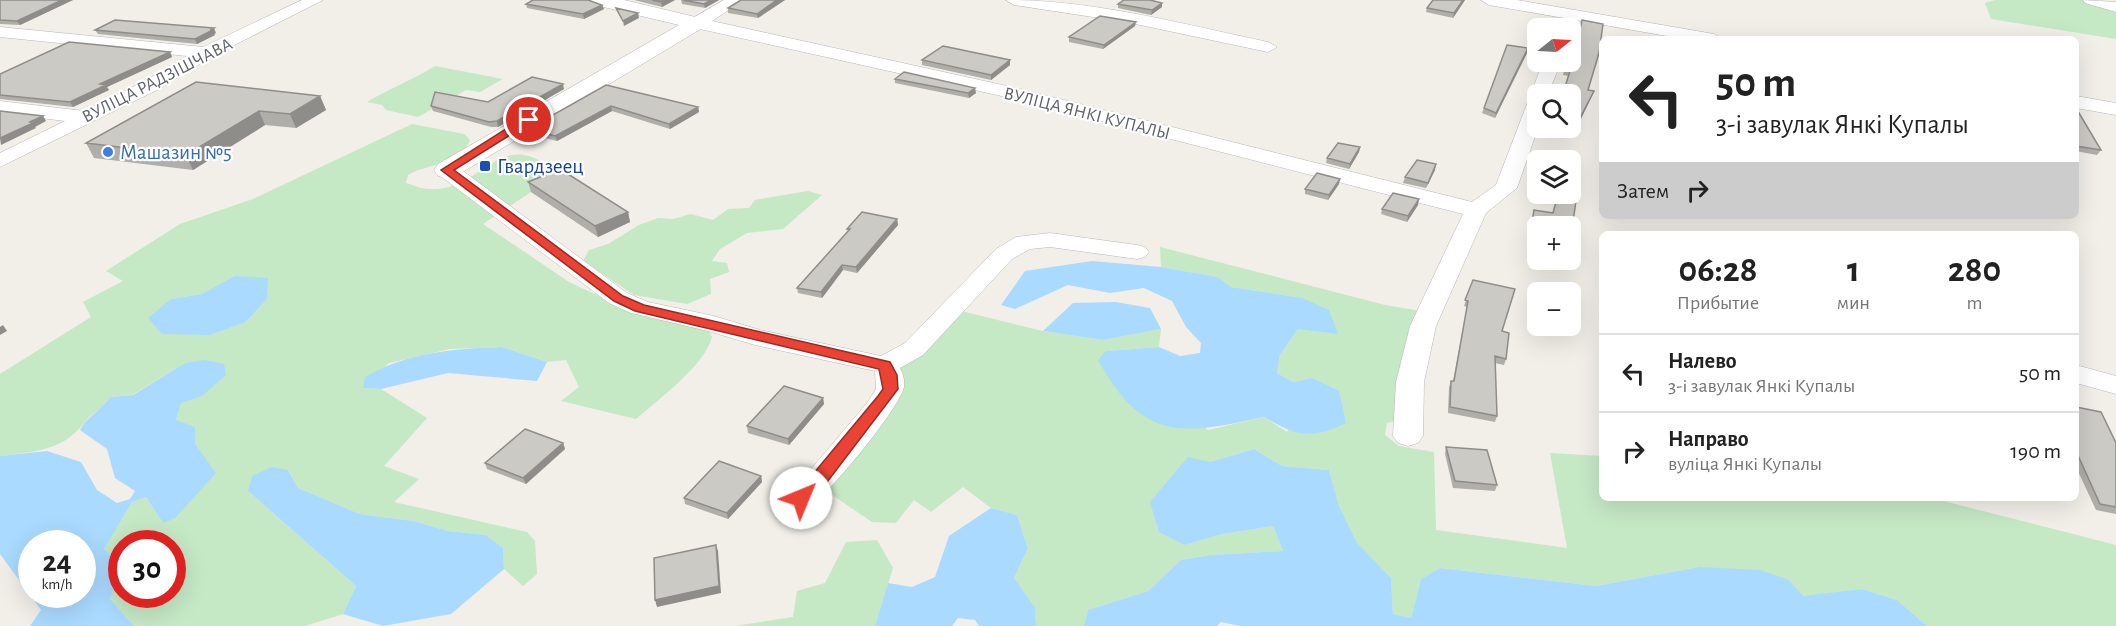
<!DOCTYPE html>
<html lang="ru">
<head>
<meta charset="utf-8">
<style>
	:root { --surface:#fff; --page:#f6f6f6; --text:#222; --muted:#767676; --line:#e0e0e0 }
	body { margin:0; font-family:"Alegreya Sans",sans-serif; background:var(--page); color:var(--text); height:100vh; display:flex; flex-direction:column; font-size:22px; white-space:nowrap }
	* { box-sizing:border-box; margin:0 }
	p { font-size:20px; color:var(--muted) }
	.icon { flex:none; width:33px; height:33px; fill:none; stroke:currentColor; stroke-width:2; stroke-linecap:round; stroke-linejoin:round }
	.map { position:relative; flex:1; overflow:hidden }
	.panel { position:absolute; left:1599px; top:231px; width:480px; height:270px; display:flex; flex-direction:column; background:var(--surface); border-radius:9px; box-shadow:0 6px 24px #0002 }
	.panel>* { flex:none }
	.guide { position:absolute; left:1599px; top:36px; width:480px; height:183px; border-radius:9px; box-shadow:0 6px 24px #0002; background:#fff; color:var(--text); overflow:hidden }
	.needle { width:39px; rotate:72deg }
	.buttons { position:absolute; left:1527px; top:18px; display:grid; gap:12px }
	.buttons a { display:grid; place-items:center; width:54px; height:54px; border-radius:9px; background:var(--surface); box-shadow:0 6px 24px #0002; font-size:30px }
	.speed { position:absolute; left:18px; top:530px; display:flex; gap:12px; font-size:30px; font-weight:700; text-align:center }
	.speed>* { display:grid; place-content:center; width:78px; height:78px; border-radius:50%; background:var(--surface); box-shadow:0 6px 24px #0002; line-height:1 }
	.speed small { font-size:15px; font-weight:400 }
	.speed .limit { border:9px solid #d22; background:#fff; color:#111 }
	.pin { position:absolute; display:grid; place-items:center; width:51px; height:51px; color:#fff; margin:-26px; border:3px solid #fff; border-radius:50%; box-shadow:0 2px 6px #0007 }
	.me { position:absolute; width:66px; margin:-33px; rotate:45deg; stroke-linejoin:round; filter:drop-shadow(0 0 4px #0008) }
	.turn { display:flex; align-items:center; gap:21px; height:126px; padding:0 18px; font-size:27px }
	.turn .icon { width:78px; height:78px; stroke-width:2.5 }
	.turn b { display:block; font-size:42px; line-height:51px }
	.then { display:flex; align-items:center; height:57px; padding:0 18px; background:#0003; gap:12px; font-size:22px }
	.eta { display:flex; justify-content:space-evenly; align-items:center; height:102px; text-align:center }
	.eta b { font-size:36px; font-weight:700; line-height:42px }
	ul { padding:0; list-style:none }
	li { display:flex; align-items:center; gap:18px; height:78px; padding:0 18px; border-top:2px solid var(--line) }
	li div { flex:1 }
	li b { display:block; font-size:22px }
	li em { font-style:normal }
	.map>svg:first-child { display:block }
	.green { fill:#c5e8c5; fill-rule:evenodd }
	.water { fill:#aadaff; fill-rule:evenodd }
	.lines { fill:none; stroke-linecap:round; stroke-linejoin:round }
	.minor-casing { stroke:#b5b8bc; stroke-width:1 }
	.tertiary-casing { stroke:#b5b8bc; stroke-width:1 }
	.minor { fill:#fff; fill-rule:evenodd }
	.tertiary { fill:#fff; fill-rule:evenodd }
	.wall { fill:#afaea9 }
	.shaded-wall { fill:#8f8d8a }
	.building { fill:#cccac5; stroke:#8f8d8a; stroke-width:1.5 }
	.route { fill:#ea4335; stroke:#982c22; stroke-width:1.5 }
	.shop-dot { fill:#3f7fe0; stroke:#fff; stroke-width:2 }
	.transit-dot { fill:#1a4fb4; stroke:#fff; stroke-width:2 }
	.labels { text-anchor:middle; stroke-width:4.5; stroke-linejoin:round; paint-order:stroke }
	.far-street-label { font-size:18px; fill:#5f6368; stroke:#fff }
	.shop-label { font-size:21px; fill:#366cbe; stroke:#fff; text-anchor:start }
	.transit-label { font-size:21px; fill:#164399; stroke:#fff; text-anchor:start }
</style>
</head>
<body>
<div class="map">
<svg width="2116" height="626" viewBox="0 0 2116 626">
	<rect width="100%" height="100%" fill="#f1efe8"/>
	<path class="green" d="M1995 0H2083L2116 8V39L1991 19 1985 3Z
		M435 66 503 79 480 92 466 90 418 117 386 110 382 105 367 102C390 88 413 80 435 66Z
		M412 124 464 134 470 140C461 166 427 163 408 175L406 183C413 185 421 189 428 189 486 193 500 117 563 179L531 192 483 224 569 282 633 312 709 331 712 337C705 365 659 399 636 419L561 401 579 387 566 360 547 362 502 347 450 349 389 363 363 388 381 389 427 418 384 466 419 479 394 502 527 532 535 541 537 574 523 586 504 569 503 548 486 535 448 531 413 521 360 514 298 488 288 470 248 491 356 586 343 614 305 626H134L110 599 119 567 103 549 132 502 146 497 163 523 176 420 181 402 202 396 185 363 132 395 110 397C101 411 91 413 84 423 63 451 32 452 0 456V374L91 317 83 302 123 281 106 271 180 224 253 199ZM202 294 267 299 246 322 210 335 171 299ZM122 543H172V594H122Z
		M808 191 822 195 783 229 747 233 720 249 712 261 727 263 729 272 710 279 711 294 687 304 634 295 583 261 589 250 608 244 639 225 658 218 673 219 691 214 713 220 728 209 749 208 755 200Z
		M1160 247 1385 305 1421 311 1399 420 1387 423 1385 435 1399 446 1434 452 1436 530 1567 548 1550 453 1602 456V498H1932L2116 545V626H1927L1897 600 1862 589 1803 597 1789 580 1699 567 1596 586 1440 568 1421 579 1411 618 1393 614 1391 578 1357 544 1339 506 1329 470 1282 466 1254 449 1210 462 1185 545 1222 534 1273 526 1283 551 1210 555 1181 560 1148 591 1088 610 1084 626H1036L1035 607 1014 578 1028 548 1017 515 991 508 963 487 931 512 914 500 896 523 872 522 828 492V481L898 366 961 311 1043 331 1103 340 1161 329 1159 347 1106 351 1208 430 1264 417 1287 432 1313 378 1293 382 1277 373 1280 355 1298 329 1302 298 1231 287 1218 277 1161 267Z
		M877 540 893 568 875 626H735L793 617 797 591 825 583 846 542Z"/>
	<path class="water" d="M1092 261 1161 267 1218 277 1231 287 1302 298 1329 310 1338 334 1298 329 1280 355 1277 373 1293 382 1312 378 1339 391 1346 423C1311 440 1296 436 1264 417 1182 435 1143 442 1098 360L1106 351 1159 347 1180 356 1200 353 1201 343 1186 327 1172 301 1144 288 1110 293 1068 285 1015 309 1001 305 1025 271Z
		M235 276 268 278 267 299 246 322 210 335 162 334 148 318 171 299 202 294Z
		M1116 302 1150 308 1161 329 1103 340 1043 331 1073 303Z
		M502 347 547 362 537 381 448 373 381 389 363 388 365 377C409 352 452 349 502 347Z
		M204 360 224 364 226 375 202 396 181 403 176 420 195 427V444L216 473 175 518 163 523 146 497 132 502 104 549 120 567 110 599 134 626H30L41 610 0 554V456L47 451 81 462 97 490 117 503 130 499 135 491 115 478 107 449 80 430C86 417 101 411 110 397L133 395 185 363ZM32 543H82V594H32Z
		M1254 449 1282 466 1329 470 1339 506 1357 543 1391 578 1393 614 1411 618 1421 579 1440 568 1596 586 1699 567 1760 570 1789 580 1803 596 1862 589 1897 600 1927 626H1240L1221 622 1217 626H1084L1088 610 1148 591 1181 560 1210 555 1283 551 1273 526 1222 534 1185 545 1159 532 1150 502 1188 457 1210 462Z
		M272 467 288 470 298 488 360 514 413 521 448 531 486 535 503 548 504 569 451 614 383 626 343 614 356 586 248 491 252 476Z
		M991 508 1017 515 1028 548 1014 578 1035 607 1036 626H979L975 620 958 618 952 626H875L888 583 912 587 935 577 949 536Z"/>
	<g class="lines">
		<defs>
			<path id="minor" d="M302 0H323L211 57 159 89 0 167V153L65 121 0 113V101L84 111 145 81 187 56 0 37V27L203 47Z
				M724 0H744L712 21 1016 88 1472 202 1496 185 1543 62H1561L1548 94H1538V128L1517 188 1486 213 1436 326 1424 382 1423 436 1418 443 1408 446 1398 443 1393 436 1396 382 1410 326 1463 214 1015 99 691 27 689 23 691 19Z
				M1006 0C1094 0 1182 24 1268 42L1277 47 1268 52 1126 22 1014 5Z
				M1481 0H1517L1714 34 1723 39H1684L1489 5Z
				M2083 0 2116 2V12L2085 3Z
				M2076 96 2116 103V115L2076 108Z
				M447 164 455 165 627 293 648 302 714 316 760 330 881 356 905 343 996 249 1016 237 1050 233 1137 245 1145 247 1149 252 1145 257 1137 259 1050 247 1030 249 1012 259 923 355 900 368C903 374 906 383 903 390 895 414 823 502 801 514 793 518 787 517 779 514L774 506 779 498 801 481 867 403 876 389 875 371 755 345 708 331 631 313 609 303 439 175 436 170 439 165Z
				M2076 365 2116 376V394L2076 383Z"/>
			<path id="tertiary" d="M588 0H624L704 19 707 23 704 27 456 176 447 178 438 176 434 170 438 164 679 25 591 4Z"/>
		</defs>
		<use href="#minor" class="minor-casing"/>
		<use href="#tertiary" class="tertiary-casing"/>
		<use href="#minor" class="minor"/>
		<use href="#tertiary" class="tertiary"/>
	</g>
	<path class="wall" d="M0 0H73L20 25 0 24Z
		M634 0H675L662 7Z
		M681 0H719L705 8 682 4Z
		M741 0H785L758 18 728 13V8Z
		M1465 0 1453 18 1426 12 1427 8Z
		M588 1 602 5 604 9 584 19 527 8 526 4Z
		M1118 4 1162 7 1151 15 1118 8Z
		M1135 26 1103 49 1069 42V37Z
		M95 30 216 33 214 34 215 35 197 44 98 34Z
		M1528 48 1527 53 1495 118 1482 113 1484 108Z
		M170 52 172 57 107 87 109 90 73 107 0 99V74Z
		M922 60H1010V65L991 80 922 65Z
		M1566 62 1588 90 1594 91 1579 123 1570 121V94H1563L1569 76 1563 75Z
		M895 79 976 93 969 98 895 83Z
		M606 85 698 107 699 112 670 129 612 111 557 141 530 134 528 129Z
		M564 89 498 127H491L433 111 431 106 488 102Z
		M320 96 326 110 296 128 265 125 193 170 94 158 86 143Z
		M2076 108 2101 150 2097 155 2076 151Z
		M1360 147 1359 152 1349 169 1326 163 1327 158Z
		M1435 170 1426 188 1403 183 1405 177Z
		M528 182 628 212 630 222 598 237 531 192Z
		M1339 184 1328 200 1305 194V189Z
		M1570 185 1578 186 1570 240V226H1538V236L1530 234 1534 210 1553 213 1557 194H1570Z
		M1418 205 1407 222 1381 214 1382 209Z
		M897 219 898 225 857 273 843 270 822 298 798 293 797 288 848 232 847 229Z
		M1473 280 1502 331 1506 359 1504 365 1495 363 1497 416 1495 422 1448 413 1449 387 1451 381H1453L1467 307 1464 306Z
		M823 398 824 404 789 445 748 433 747 426Z
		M2076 407 2116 443V514L2096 510 2076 467Z
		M563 443 565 449 526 484 487 469 485 463Z
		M1446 447 1497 485 1495 491 1453 488 1445 454Z
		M761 476 762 482 728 519 685 504 684 498Z"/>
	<path class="shaded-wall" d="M62 0H73L20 25 17 21Z
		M665 0H675L662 7 661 2Z
		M711 0H719L705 8 704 4Z
		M777 0H785L758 18 757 14Z
		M1463 0H1465L1453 18 1454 13Z
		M1162 3V7L1151 15 1152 10Z
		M602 5 604 9 584 19 583 14Z
		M638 13 639 18 624 26 623 21Z
		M1136 22 1135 26 1103 49 1104 45Z
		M214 28 216 33 214 34 215 35 197 44 195 39Z
		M1528 48 1527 53 1495 118 1496 113Z
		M170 52 172 57 107 87 109 90 73 107 70 102 100 84Z
		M1010 60V65L991 80V75Z
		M563 84 564 89 498 127 497 121Z
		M975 88 976 93 969 98 968 93Z
		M1594 91 1592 96 1579 123 1580 118Z
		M320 96 326 110 296 128 290 114Z
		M611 106 612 111 557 141 555 136Z
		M698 107 699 112 670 129 669 124Z
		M259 111 265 125 193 170 186 155Z
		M43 116 46 121 35 127 36 128 1 145 0 138Z
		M1360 147 1359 152 1349 169 1350 164Z
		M1436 164 1435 170 1426 188 1428 183Z
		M1340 179 1339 184 1328 200 1329 195Z
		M1419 199 1418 205 1407 222 1408 216Z
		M628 212 630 222 598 237 595 226Z
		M897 219 898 225 857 273 856 267Z
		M842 265 843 270 822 298 821 292Z
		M3 325 7 331 0 335V327Z
		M823 398 824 404 789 445 788 439Z
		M563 443 565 449 526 484 523 478Z
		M761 476 762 482 728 519 727 513Z
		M716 545 718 551 721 593 657 607 655 600Z"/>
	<path class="building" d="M0 0H62L17 21 0 20Z
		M533 0H588L602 5 583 14 526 4Z
		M652 0H665L661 2Z
		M683 0H711L704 4Z
		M741 0H777L757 14 728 8Z
		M1124 0H1150L1162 3 1152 10 1118 4Z
		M1433 0H1463L1454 13 1427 8Z
		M616 8 638 13 623 21Z
		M1100 16 1136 22 1104 45 1069 37Z
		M115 20 214 28 210 30H213L195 39 95 30Z
		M1582 20 1603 24 1599 53 1588 90 1594 91 1580 118 1570 116V94L1563 93 1570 71 1564 70 1566 62H1570V48L1576 49Z
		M69 42 170 52 100 84 106 85 70 102 0 95V74Z
		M1507 45 1528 48 1496 113 1484 108Z
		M943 46 1010 60 991 75 922 60Z
		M904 72 975 88 968 93 895 79Z
		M532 77 563 84 497 121 489 122 431 106 435 92 488 102Z
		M196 82 320 96 290 114 259 111 186 155 86 143Z
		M606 85 698 107 669 124 611 106 555 136 528 129Z
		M2076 108 2101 150 2076 146Z
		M0 111 43 116 30 122 33 123 0 138Z
		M1338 143 1360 147 1350 164 1327 158Z
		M1417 160 1436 164 1428 183 1405 177Z
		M560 169 628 212 595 226 528 182Z
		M1317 173 1340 179 1329 195 1305 189Z
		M1570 185 1578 186 1571 237 1570 236V226H1538V230L1531 228 1534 210 1553 213 1558 194H1570Z
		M1393 193 1419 199 1408 216 1382 209Z
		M862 212 897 219 856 267 842 265 821 292 797 288 850 229H847Z
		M1473 280 1515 289 1502 331 1509 333 1506 359 1495 356 1497 416 1450 407 1451 381H1454L1468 301 1465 300Z
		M784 386 823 398 788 439 747 426Z
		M2076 407 2101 412 2116 443V507L2100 504 2076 451Z
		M525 429 563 443 523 478 485 463Z
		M1446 447 1487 450 1497 485 1455 481Z
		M719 461 761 476 727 513 684 498Z
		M716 545 719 586 655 600 654 558Z"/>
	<path class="route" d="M525 117 534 120 454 170 623 296 644 305 890 362 897 375 898 389 818 494 801 504 793 498 878 396 883 389 879 369 635 311 614 301 441 170Z"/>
	<circle class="shop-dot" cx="108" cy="152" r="6"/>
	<rect class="transit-dot" x="479" y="160" width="12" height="12" rx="3"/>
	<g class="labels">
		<g class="far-street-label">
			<text transform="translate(157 80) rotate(-27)" y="6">ВУЛІЦА РАДЗІШЧАВА</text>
			<text transform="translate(1087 113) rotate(14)" y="6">ВУЛІЦА ЯНКІ КУПАЛЫ</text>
		</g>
		<g class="shop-label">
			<text x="120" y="159">Машазин №5</text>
		</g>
		<g class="transit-label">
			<text x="497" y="173">Гвардзеец</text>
		</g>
	</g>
</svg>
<div class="buttons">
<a><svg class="needle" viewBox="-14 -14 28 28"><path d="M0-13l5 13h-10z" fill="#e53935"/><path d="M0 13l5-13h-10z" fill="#767676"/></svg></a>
<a><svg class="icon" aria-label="search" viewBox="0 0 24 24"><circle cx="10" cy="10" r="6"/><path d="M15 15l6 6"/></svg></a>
<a><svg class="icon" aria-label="layers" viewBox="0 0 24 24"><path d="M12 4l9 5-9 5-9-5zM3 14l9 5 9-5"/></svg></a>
<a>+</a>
<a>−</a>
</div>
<div class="speed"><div>24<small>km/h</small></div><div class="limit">30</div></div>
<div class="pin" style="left:529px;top:120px;background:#d93025"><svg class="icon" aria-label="arrive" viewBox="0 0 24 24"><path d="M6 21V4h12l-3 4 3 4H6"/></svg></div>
<svg class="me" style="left:801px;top:498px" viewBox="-20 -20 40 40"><circle r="19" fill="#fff"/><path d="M0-13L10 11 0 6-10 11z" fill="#ea4335"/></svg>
<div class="guide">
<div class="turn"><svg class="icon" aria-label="left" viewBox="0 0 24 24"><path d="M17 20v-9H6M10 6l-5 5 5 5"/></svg><div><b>50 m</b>3-і завулак Янкі Купалы</div></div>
<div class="then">Затем<svg class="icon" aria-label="right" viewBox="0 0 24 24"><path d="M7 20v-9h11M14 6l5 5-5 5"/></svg></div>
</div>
<section class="panel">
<div class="eta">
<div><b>06:28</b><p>Прибытие</p></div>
<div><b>1</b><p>мин</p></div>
<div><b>280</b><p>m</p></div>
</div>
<ul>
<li><svg class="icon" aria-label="left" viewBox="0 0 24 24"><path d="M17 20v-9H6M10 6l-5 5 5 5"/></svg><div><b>Налево</b><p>3-і завулак Янкі Купалы</p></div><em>50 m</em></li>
<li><svg class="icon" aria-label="right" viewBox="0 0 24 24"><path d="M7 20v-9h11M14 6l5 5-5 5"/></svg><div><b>Направо</b><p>вуліца Янкі Купалы</p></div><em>190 m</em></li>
</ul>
</section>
</div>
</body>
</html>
